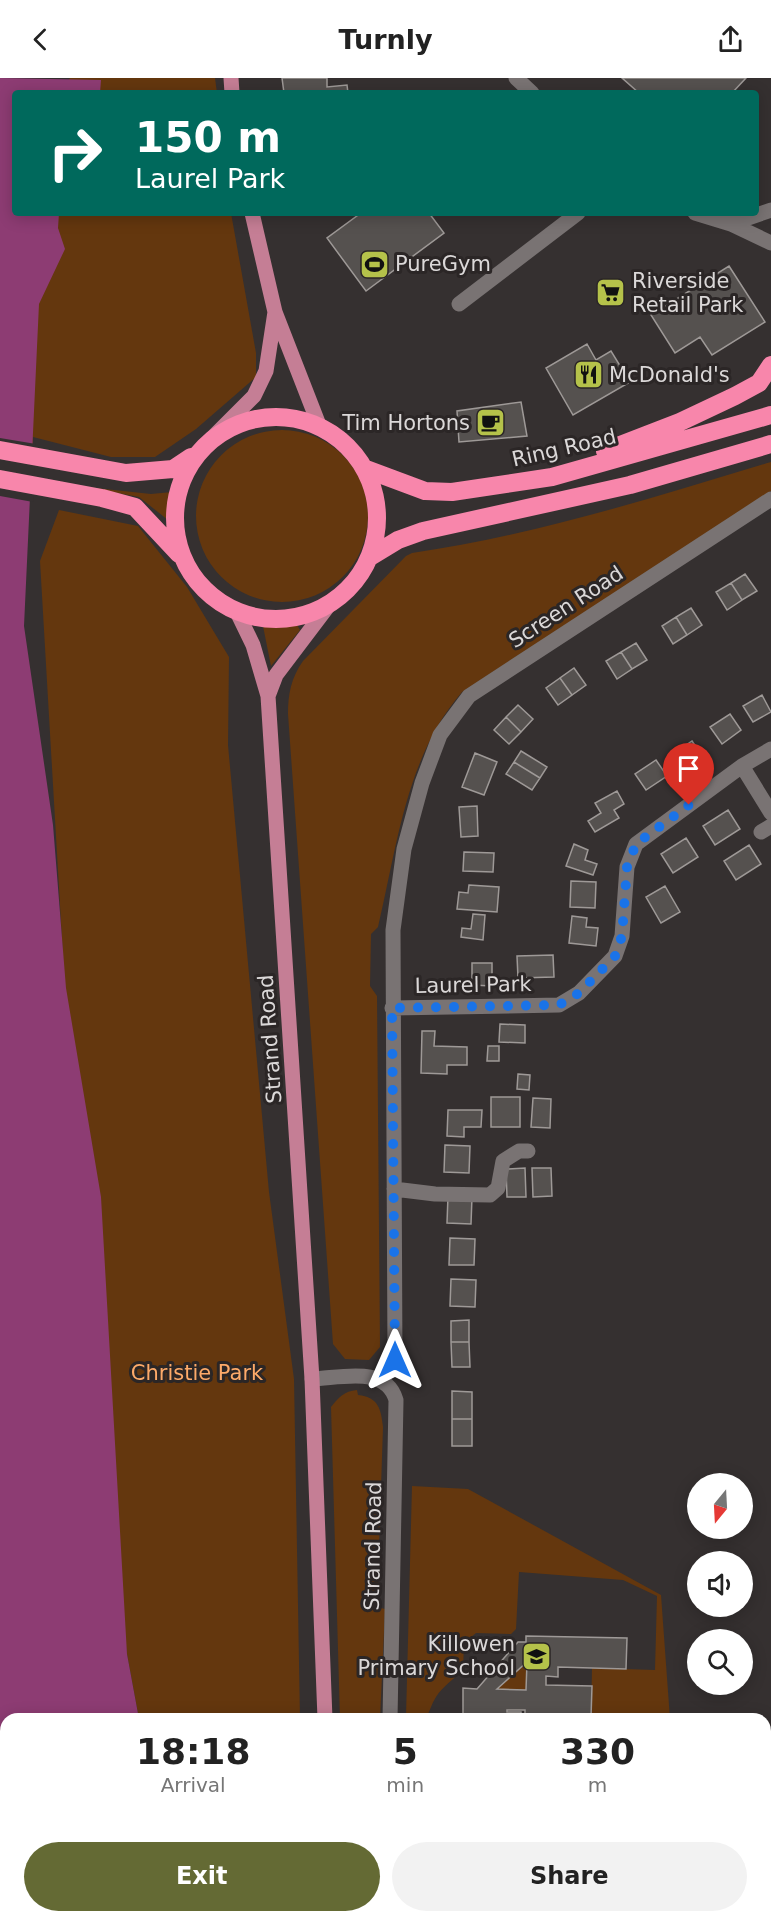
<!DOCTYPE html>
<html lang="en">
<head>
<meta charset="utf-8">
<style>
	:root { --surface:#fff; --page:#f2f2f2; --text:#222; --muted:#767676; --accent:#646a34 }
	body { margin:0; font-family:"DejaVu Sans",sans-serif; background:var(--page); color:var(--text); height:100vh; display:flex; flex-direction:column; font-size:22px; white-space:nowrap }
	* { box-sizing:border-box; margin:0 }
	p { font-size:20px; color:var(--muted) }
	.icon { flex:none; width:33px; height:33px; fill:none; stroke:currentColor; stroke-width:2; stroke-linecap:round; stroke-linejoin:round }
	.map { position:relative; flex:1; overflow:hidden }
	.panel { position:absolute; left:0px; top:1635px; width:771px; height:210px; display:flex; flex-direction:column; background:var(--surface); border-radius:18px 18px 0 0; box-shadow:0 3px 15px #0003 }
	.panel>* { flex:none }
	.banner { position:absolute; left:12px; top:12px; width:747px; height:126px; border-radius:6px; box-shadow:0 3px 15px #0003; background:#00695c; color:#fff; overflow:hidden }
	.needle { width:39px; rotate:198deg }
	.tools { position:absolute; left:687px; top:1395px; display:grid; gap:12px }
	.tools a { display:grid; place-items:center; width:66px; height:66px; border-radius:50%; background:var(--surface); box-shadow:0 3px 15px #0003; font-size:30px }
	.pin { position:absolute; display:grid; place-items:center; width:51px; height:51px; color:#fff; margin:-62px -26px; border-radius:50% 50% 50% 0; rotate:-45deg; box-shadow:0 0 6px #0007 }
	.pin .icon { rotate:45deg }
	.me { position:absolute; width:66px; margin:-33px; rotate:0deg; stroke-linejoin:round; filter:drop-shadow(0 0 4px #0008) }
	.turn { display:flex; align-items:center; gap:21px; height:126px; padding:0 24px; font-size:27px }
	.turn .icon { width:78px; height:78px; stroke-width:2.5 }
	.turn b { display:block; font-size:42px; line-height:51px }
	.eta { display:flex; justify-content:space-evenly; align-items:center; height:102px; text-align:center }
	.eta b { font-size:36px; font-weight:700; line-height:42px }
	.primary-button { display:flex; gap:12px; margin-top:auto; padding:12px 24px }
	.primary-button a { flex:1; height:69px; border-radius:36px; background:var(--accent); color:#fff; font-size:24px; font-weight:700; line-height:69px; text-align:center }
	.primary-button a+a { background:var(--page); color:var(--text) }
	header { display:flex; justify-content:space-between; align-items:center; height:78px; padding:0 24px; background:var(--surface); font-size:27px; font-weight:700 }
	.map>svg:first-child { display:block }
	.green { fill:#64370e }
	.water { fill:#8d3c73 }
	.pier { fill:#353030 }
	.building { fill:#55514f; stroke:#9e9997; stroke-width:1.5; fill-rule:evenodd }
	.lines { fill:none; stroke-linecap:round; stroke-linejoin:round }
	.minor { stroke:#797373; stroke-width:15 }
	.major { stroke:#c57e95; stroke-width:15 }
	.highway { stroke:#f886ab; stroke-width:18 }
	.route { stroke:#1a73e8; stroke-width:10; stroke-dasharray:0 18 }
	.labels { text-anchor:middle; stroke-width:6; stroke-linejoin:round; paint-order:stroke }
	.poi-label { font-size:21px; fill:#dbd8d8; stroke:#2b2626; text-anchor:start }
	.street-label { font-size:21px; fill:#dbd8d8; stroke:#2b2626 }
	.park-label { font-size:21px; fill:#fdaa69; stroke:#2b2626 }
</style>
</head>
<body>
<header><svg class="icon" aria-label="back" viewBox="0 0 24 24"><path d="M15 5l-7 7 7 7"/></svg>Turnly<svg class="icon" aria-label="share" viewBox="0 0 24 24"><path d="M12 15V3M7 8l5-5 5 5M5 13v7h14v-7"/></svg></header>
<div class="map">
<svg width="771" height="1845" viewBox="0 0 771 1845">
	<rect width="100%" height="100%" fill="#353030"/>
	<path class="green" d="M70 0H215L217 15H58Z
		M23 135H231L256 275V299L196 351 155 379H111L33 359V366L24 364Z
		M196 438a86 86 0 1 1 172 0a86 86 0 1 1-172 0Z
		M771 384V413L462 614C406 678 397 769 378 849L371 856 370 908 377 918 380 1269 369 1282 345 1281 333 1266 288 636C288 616 291 600 303 583L406 478 412 475C535 457 652 420 771 384Z
		M86 409 151 416 172 414 168 442 139 419Z
		M59 432 138 448 187 509 229 579 228 667 269 1114 294 1301 300 1641H139L127 1576 0 727V532L23 569 64 896 40 483Z
		M297 547 300 552 271 588 263 548Z
		M357 1312 358 1317C379 1319 381 1332 383 1349L377 1529 385 1531 380 1641H340L331 1329C338 1320 344 1313 357 1312Z
		M412 1408 468 1411 661 1517 670 1641H571V1639H591L592 1590 655 1592 657 1518 623 1502 519 1494 516 1551 511 1556 476 1555 464 1565 463 1592C455 1600 442 1609 436 1619 425 1637 434 1641 406 1639Z
		M527 1584 526 1612 497 1611Z
		M771 1685V1798L765 1799V1690Z
		M179 1839H312V1845H180Z
		M668 1839H759V1845H663Z"/>
	<path class="water" d="M0 0 101 2 100 15H15V135H59L58 150 65 171 39 226 24 548 53 747 66 910 101 1119 127 1576 139 1641H6V1839H180L181 1845H0Z"/>
	<path class="pier" d="M0 360 36 366 33 424 0 418Z"/>
	<path class="building" d="M282 0H327V9L347 7 348 15H284Z
		M622 0H746L732 15H639Z
		M361 135H429L444 155 366 213 327 160Z
		M729 188 765 244 712 277 700 259 675 275 651 237Z
		M587 266 596 282 611 273 630 304 573 337 546 290Z
		M521 324 527 358 459 364 457 333Z
		M745 496 757 513 742 522 731 505Z
		M731 505 742 522 727 532 716 514Z
		M691 530 702 547 687 557 676 539Z
		M676 539 687 557 673 566 662 548Z
		M636 565 647 582 632 591 621 574Z
		M621 574 632 591 617 601 606 583Z
		M574 590 586 607 572 617 560 600Z
		M560 600 572 617 558 627 546 610Z
		M762 617 771 634 753 644 743 628Z
		M518 627 533 641 521 654 506 639Z
		M730 636 741 652 722 666 710 649Z
		M506 639 521 654 509 666 494 652Z
		M692 663 700 675 678 689 670 678Z
		M521 673 547 689 540 700 514 684Z
		M475 675 497 684 484 717 462 709Z
		M656 682 667 698 646 712 635 696Z
		M514 684 540 700 532 712 506 696Z
		M617 713 624 726 614 732 619 740 595 754 588 743 601 735 595 725Z
		M477 728 478 758 461 759 459 729Z
		M728 732 740 751 715 767 703 748Z
		M686 760 698 779 673 795 661 776Z
		M574 766 588 772 585 782 597 786 593 797 566 788Z
		M749 767 761 786 736 802 724 783Z
		M464 774 494 775 493 794 463 793Z
		M571 803 596 804 595 830 570 829Z
		M469 807 499 809 497 834 457 831 459 814 468 815Z
		M665 808 680 834 661 845 646 819Z
		M473 836 485 837 483 862 461 859 462 850 471 851Z
		M572 838 587 840 586 849 598 850 596 868 569 865Z
		M553 877 554 899 518 900 517 878Z
		M472 885H492V908L472 907Z
		M500 946 525 947V965L499 964Z
		M422 953H435L434 968 467 969V987H447V996L421 995Z
		M488 968H499V983H487Z
		M518 996 530 997 529 1012 517 1011Z
		M491 1019H520V1049H491Z
		M533 1020 551 1021 550 1050 531 1049Z
		M448 1032H482L481 1049H464V1059L447 1058Z
		M445 1067 470 1068 469 1095 444 1094Z
		M525 1090 526 1119H507L506 1091Z
		M532 1090H551L552 1118 533 1119Z
		M448 1118 472 1119 471 1146 447 1145Z
		M450 1160 475 1161 474 1187H449Z
		M451 1201 476 1202 475 1229 450 1228Z
		M469 1242V1264H451V1243Z
		M451 1264H469L470 1289H452Z
		M452 1313 472 1314V1341H452Z
		M452 1341H472V1368H452Z
		M526 1558 627 1560 626 1591 558 1589V1599L546 1598V1607L592 1608 591 1639 538 1641V1636H525V1632H507V1634H521V1638L526 1639V1641H463V1610L477 1611 518 1564H526ZM527 1584 526 1612 497 1611Z"/>
	<g class="lines">
		<path class="minor" d="M516 0 532 15
			M695 135 731 146 771 165
			M731 146 771 132
			M459 226 578 135
			M742 688 771 735
			M761 754 771 748
			M392 930 559 927 579 915 615 878 622 858 627 789 636 766 742 688 771 671
			M394 1111 435 1116 490 1117 498 1110 503 1083 519 1073H528
			M382 1300 395 1282 393 852 404 771 422 705 440 657 469 618 771 421
			M312 1301C341 1300 386 1287 396 1322L390 1641
			M765 1672 771 1667
			M427 1839 428 1845
			M623 1845 627 1839"/>
		<path class="major" d="M231 0 232 15
			M252 135 275 234 319 347
			M212 360 254 318 266 293 275 234
			M237 534 253 567 268 618 312 1301 325 1641
			M268 618 276 597 329 527
			M330 1839 331 1845"/>
		<path class="highway" d="M175 440a101 101 0 1 1 202 0a101 101 0 1 1-202 0Z
			M0 372 126 395 173 391 191 379
			M605 373 680 344 735 318 759 305 771 287
			M366 391 425 413 452 414 552 399 771 337
			M0 401 102 420 135 429 179 476
			M370 479 398 462 423 453 630 407 771 366"/>
	</g>
	<g class="lines">
		<path class="route" d="M395 1282 392 930 559 927 579 915 615 878 622 858 627 789 636 766 689 727"/>
	</g>
	<defs>
		<symbol id="stadium-square" viewBox="-11 -11 22 22"><rect x="-9" y="-9" width="18" height="18" rx="4" fill="#b5c24a" stroke="#2b2626"/><path d="M0-5a6.5 5 0 1 0 0 10a6.5 5 0 1 0 0-10ZM-3.5-1.8h7v3.6h-7Z" fill="#111"/></symbol>
		<symbol id="supermarket-square" viewBox="-11 -11 22 22"><rect x="-9" y="-9" width="18" height="18" rx="4" fill="#b5c24a" stroke="#2b2626"/><path d="M-6-5.5h2.5l.6 2H6L4.5 2H-2.5L-4.4-4H-6ZM-1.5 3.2a1.3 1.3 0 1 0 .1 0ZM3 3.2a1.3 1.3 0 1 0 .1 0Z" fill="#111"/></symbol>
		<symbol id="restaurant-square" viewBox="-11 -11 22 22"><rect x="-9" y="-9" width="18" height="18" rx="4" fill="#b5c24a" stroke="#2b2626"/><path d="M-5-6h1v4h1v-4h1v4h1v-4h1v5L-1.5 .5V6h-2V.5L-5-1ZM5-6V6H3V1.5H1.5Q1.5-4 5-6Z" fill="#111"/></symbol>
		<symbol id="cafe-square" viewBox="-11 -11 22 22"><rect x="-9" y="-9" width="18" height="18" rx="4" fill="#b5c24a" stroke="#2b2626"/><path d="M-5.5-4.5H6V0H3Q3 3.5 0 3.5H-2.5Q-5.5 3.5-5.5 0ZM3-3.2v2h1.7v-2ZM-6 4.5H4V6H-6Z" fill="#111"/></symbol>
		<symbol id="school-square" viewBox="-11 -11 22 22"><rect x="-9" y="-9" width="18" height="18" rx="4" fill="#b5c24a" stroke="#2b2626"/><path d="M0-5L7-2L0 1L-7-2ZM-4 1L0 2.5L4 1V4Q0 6-4 4Z" fill="#111"/></symbol>
	</defs>
	<g fill-rule="evenodd">
		<use href="#stadium-square" x="358" y="170" width="33" height="33"/>
		<use href="#supermarket-square" x="594" y="198" width="33" height="33"/>
		<use href="#restaurant-square" x="572" y="280" width="33" height="33"/>
		<use href="#cafe-square" x="474" y="328" width="33" height="33"/>
		<use href="#school-square" x="520" y="1562" width="33" height="33"/>
	</g>
	<g class="labels">
		<g class="poi-label">
			<text x="395" y="193">PureGym</text>
			<text x="632" y="210">Riverside<tspan x="632" dy="24">Retail Park</tspan></text>
			<text x="609" y="304">McDonald's</text>
			<text x="470" y="352" text-anchor="end">Tim Hortons</text>
			<text x="515" y="1573" text-anchor="end">Killowen<tspan x="515" dy="24">Primary School</tspan></text>
		</g>
		<g class="street-label">
			<text transform="translate(564 370) rotate(-13)" y="7">Ring Road</text>
			<text transform="translate(566 529) rotate(-33)" y="7">Screen Road</text>
			<text transform="translate(473 907) rotate(-1)" y="7">Laurel Park</text>
			<text transform="translate(270 961) rotate(-94)" y="7">Strand Road</text>
			<text transform="translate(373 1468) rotate(-89)" y="7">Strand Road</text>
		</g>
		<g class="park-label">
			<text x="197" y="1302">Christie Park</text>
		</g>
	</g>
</svg>
<div class="tools">
<a><svg class="needle" viewBox="-14 -14 28 28"><path d="M0-13l5 13h-10z" fill="#e53935"/><path d="M0 13l5-13h-10z" fill="#767676"/></svg></a>
<a><svg class="icon" aria-label="sound" viewBox="0 0 24 24"><path d="M4 9h4l5-4v14l-5-4H4zM17 9q2 3 0 6"/></svg></a>
<a><svg class="icon" aria-label="search" viewBox="0 0 24 24"><circle cx="10" cy="10" r="6"/><path d="M15 15l6 6"/></svg></a>
</div>
<div class="pin" style="left:689px;top:727px;background:#d93025"><svg class="icon" aria-label="arrive" viewBox="0 0 24 24"><path d="M6 21V4h12l-3 4 3 4H6"/></svg></div>
<svg class="me" style="left:395px;top:1282px" viewBox="-20 -20 40 40"><path d="M0-17L14 15 0 8-14 15z" fill="#1a73e8" stroke="#fff" stroke-width="4"/></svg>
<div class="banner">
<div class="turn"><svg class="icon" aria-label="right" viewBox="0 0 24 24"><path d="M7 20v-9h11M14 6l5 5-5 5"/></svg><div><b>150 m</b>Laurel Park</div></div>
</div>
<section class="panel">
<div class="eta">
<div><b>18:18</b><p>Arrival</p></div>
<div><b>5</b><p>min</p></div>
<div><b>330</b><p>m</p></div>
</div>
<div class="primary-button"><a>Exit</a><a>Share</a></div>
</section>
</div>
</body>
</html>
